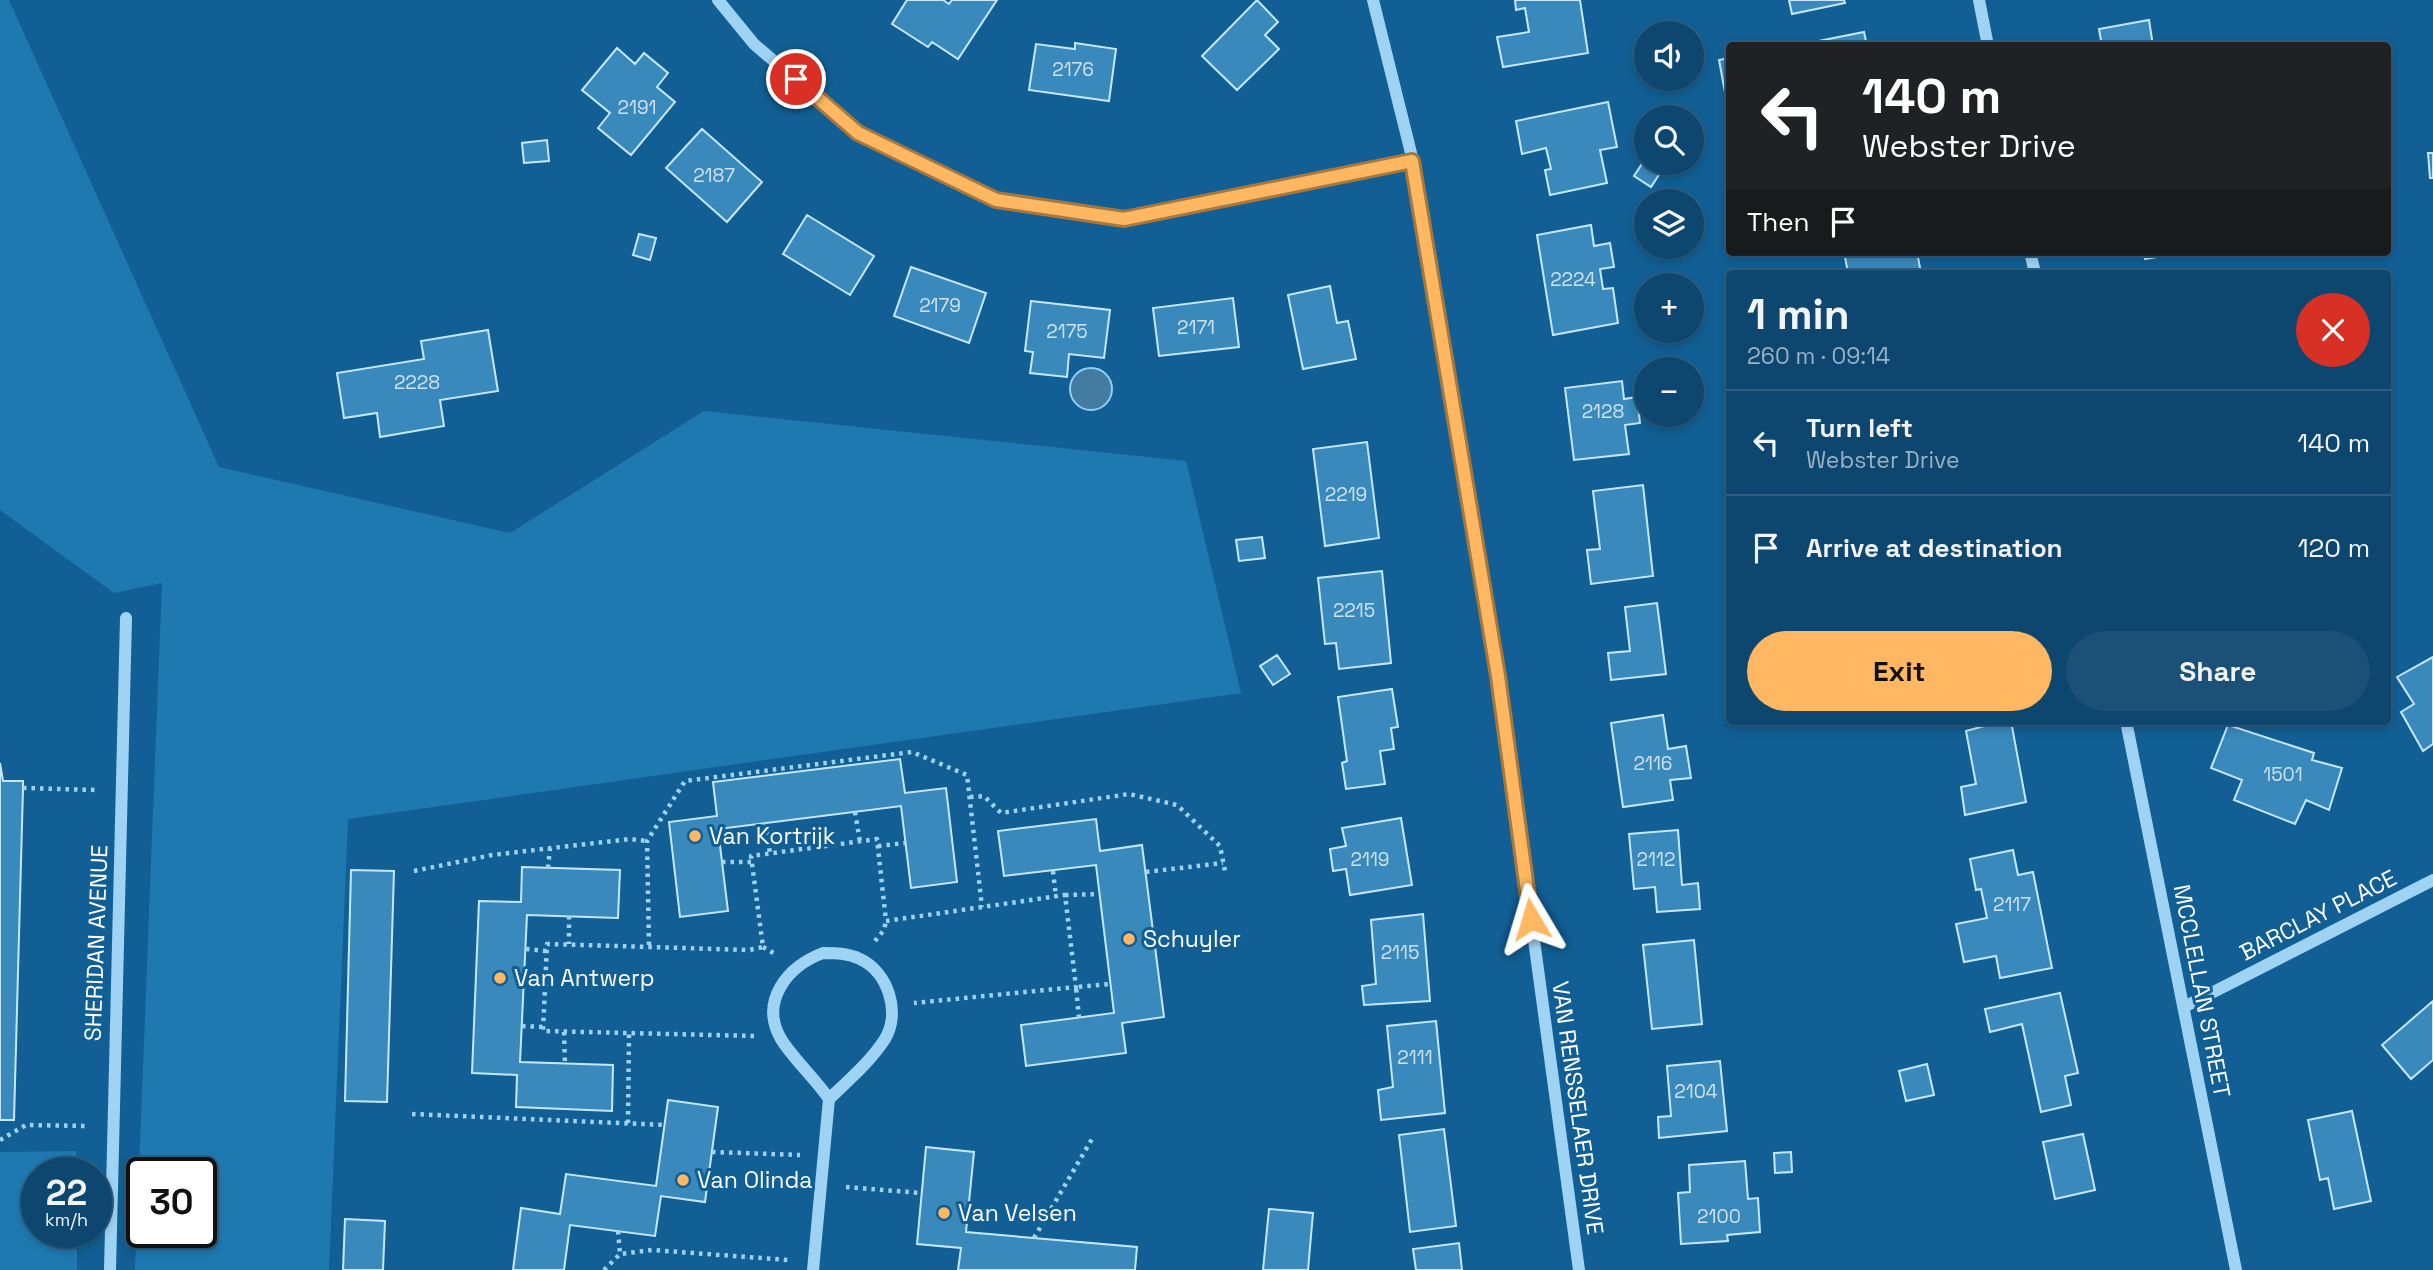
<!DOCTYPE html>
<html lang="en">
<head>
<meta charset="utf-8">
<style>
	:root { --surface:#0d476f; --page:#1b5177; --text:#f1f3f6; --muted:#9ab2c3; --line:#2d5f82; --accent:#ffb861 }
	body { margin:0; font-family:"Space Grotesk",sans-serif; background:var(--page); color:var(--text); height:100vh; display:flex; flex-direction:column; font-size:26px; white-space:nowrap }
	* { box-sizing:border-box; margin:0 }
	p { font-size:23px; color:var(--muted) }
	.icon { flex:none; width:38px; height:38px; fill:none; stroke:currentColor; stroke-width:2; stroke-linecap:round; stroke-linejoin:round }
	.map { position:relative; flex:1; overflow:hidden }
	.details { position:absolute; left:1726px; top:270px; width:665px; height:455px; display:flex; flex-direction:column; background:var(--surface); border-radius:7px; box-shadow:0 4px 10px #0003,0 0 0 2px var(--line) }
	.details>* { flex:none }
	.banner { position:absolute; left:1726px; top:42px; width:665px; height:214px; border-radius:7px; box-shadow:0 4px 10px #0003,0 0 0 2px var(--line); background:#202124; color:#fff; overflow:hidden }
	.buttons { position:absolute; left:1634px; top:21px; display:grid; gap:14px }
	.buttons a { display:grid; place-items:center; width:70px; height:70px; border-radius:50%; background:var(--surface); box-shadow:0 4px 10px #0003,0 0 0 2px var(--line); font-size:35px }
	.speed { position:absolute; left:21px; top:1157px; display:flex; gap:14px; font-size:35px; font-weight:700; text-align:center }
	.speed>* { display:grid; place-content:center; width:91px; height:91px; border-radius:50%; background:var(--surface); box-shadow:0 4px 10px #0003,0 0 0 2px var(--line); line-height:1 }
	.speed small { font-size:18px; font-weight:400 }
	.speed .limit { border:4px solid #111; border-radius:10px; background:#fff; color:#111 }
	.pin { position:absolute; display:grid; place-items:center; width:60px; height:60px; color:#fff; margin:-30px; border:4px solid #fff; border-radius:50%; box-shadow:0 2px 7px #0007 }
	.me { position:absolute; width:77px; margin:-38px; rotate:353deg; stroke-linejoin:round; filter:drop-shadow(0 0 5px #0008) }
	.turn { display:flex; align-items:center; gap:24px; height:147px; padding:0 21px; font-size:32px }
	.turn .icon { width:91px; height:91px; stroke-width:2.5 }
	.turn b { display:block; font-size:49px; line-height:60px }
	.then { display:flex; align-items:center; height:66px; padding:0 21px; background:#0003; gap:14px; font-size:26px }
	.round { display:grid; place-items:center; flex:none; width:74px; height:74px; border-radius:37px; background:var(--page) }
	.headline { display:flex; align-items:center; justify-content:space-between; height:119px; padding:0 21px }
	h1 { font-size:42px; font-weight:700; line-height:52px }
	.cta { display:flex; gap:14px; margin-top:auto; padding:14px 21px }
	.cta a { flex:1; height:80px; border-radius:42px; background:var(--accent); color:#111; font-size:28px; font-weight:700; line-height:80px; text-align:center }
	.cta a+a { background:var(--page); color:var(--text) }
	ul { padding:0; list-style:none }
	li { display:flex; align-items:center; gap:21px; height:105px; padding:0 21px; border-top:2px solid var(--line) }
	li div { flex:1 }
	li b { display:block; font-size:26px }
	li em { font-style:normal }
	.map>svg:first-child { display:block }
	.green { fill:#1f79b1; fill-rule:evenodd }
	.water { fill:#437ba1; stroke:#90d0f7; stroke-width:2 }
	.building { fill:#3989bc; stroke:#c6e8fd; stroke-width:2 }
	.lines { fill:none; stroke-linecap:round; stroke-linejoin:round }
	.path { stroke:#9fd3f3; stroke-width:4.5; stroke-dasharray:3.5 5; stroke-linecap:butt }
	.minor { stroke:#9fd3f3; stroke-width:12 }
	.route-casing { stroke:#a6783f; stroke-width:18 }
	.route { stroke:#ffb861; stroke-width:12 }
	.poi-dot { fill:#ffb861; stroke:#115f94; stroke-width:2.5 }
	.labels { text-anchor:middle; stroke-width:6; stroke-linejoin:round; paint-order:stroke }
	.number-label { font-size:19px; fill:#cee2ee }
	.poi-label { font-size:23px; fill:#fff; stroke:#115f94; text-anchor:start }
	.street-label { font-size:23px; fill:#fff; stroke:#115f94 }
</style>
</head>
<body>
<div class="map">
<svg width="2433" height="1270" viewBox="0 0 2433 1270">
	<rect width="100%" height="100%" fill="#115f94"/>
	<path class="green" d="M0 0H9L219 467 510 533 704 411 1186 461 1241 693 348 819 329 1270H135L162 583 114 593 0 510ZM142 1172H201V1232H142Z
		M76 1151V1172H37V1232H77V1270H0V1152Z"/>
	<path class="water" d="M1070 389a21 21 0 1 1 42 0a21 21 0 1 1-42 0Z"/>
	<path class="building" d="M907 0H943L949 4 952 0H997L958 59 932 42 928 47 892 24Z
		M1257 0 1278 22 1265 35 1279 49 1237 90 1202 56Z
		M1515 0H1580L1588 53 1503 67 1497 37 1529 32 1525 8 1516 10Z
		M1789 0H1844L1845 3 1792 14Z
		M2149 20 2153 46H2102L2099 29Z
		M1864 32 1867 46H1798V45Z
		M1075 43 1116 49 1109 101 1029 90 1036 44 1075 49Z
		M617 48 635 64 644 53 668 73 657 87 675 102 631 155 598 128 610 113 582 90Z
		M1729 58V97L1726 98 1719 60Z
		M1608 102 1617 147 1600 150 1607 183 1550 195 1545 170 1551 169 1546 148 1522 154 1516 121Z
		M702 129 762 182 727 222 666 168Z
		M547 140 549 161 524 163 522 143Z
		M2428 153H2433V178H2430Z
		M1647 156V163L1664 167 1651 187 1634 176Z
		M807 215 874 256 850 295 783 254Z
		M1591 225 1594 246 1610 243 1614 267 1600 269 1603 289 1613 288 1618 323 1553 335 1537 235Z
		M639 234 656 238 650 260 633 255Z
		M1844 252H1917L1921 273H1848Z
		M2143 252H2186L2145 259Z
		M911 267 986 293 969 343 894 316Z
		M1330 286 1337 323 1348 321 1356 359 1303 369 1288 295Z
		M1233 298 1239 347 1159 356 1153 308Z
		M1031 301 1110 310 1104 358 1069 354 1067 377 1030 373 1033 352 1025 351Z
		M488 330 498 391 440 400 444 426 380 437 377 413 344 418 337 373 424 359 421 341Z
		M1622 381 1624 399 1637 397 1640 423 1625 425 1629 454 1574 460 1565 388Z
		M1367 442 1379 538 1325 546 1313 449Z
		M1643 485 1653 576 1591 584 1587 550 1600 549 1593 491Z
		M1262 537 1265 558 1239 561 1236 540Z
		M1382 571 1391 663 1339 669 1336 643 1325 644 1318 578Z
		M1657 603 1666 674 1611 680 1608 653 1630 651 1625 607Z
		M1277 655 1290 674 1273 685 1260 666Z
		M2433 657V744L2423 751 2401 712 2414 704 2397 677Z
		M1392 689 1398 727 1391 728 1394 749 1380 751 1385 784 1346 789 1342 763 1347 761 1338 697Z
		M1663 715 1668 749 1686 746 1691 778 1670 780 1673 800 1623 807 1611 723Z
		M2003 721H2011L2026 802 1965 815 1961 787 1976 784 1966 731Z
		M2228 725 2314 753 2312 760 2342 768 2329 810 2306 800 2295 824 2234 800 2242 780 2211 768Z
		M900 759 905 793 946 788 957 882 911 888 901 806 718 829 728 911 680 917 669 822 717 816 713 782Z
		M0 763 3 781H23V788L14 1120H0Z
		M1401 818 1412 885 1350 895 1346 869 1333 871 1330 849 1346 846 1342 828Z
		M1096 819 1100 851 1142 845 1164 1017 1122 1023 1126 1053 1026 1066 1021 1025 1114 1013 1096 865 1004 876 998 831Z
		M1678 830 1682 885 1698 883 1700 909 1657 912 1655 887 1634 889 1629 834Z
		M2013 850 2018 875 2033 872 2052 968 2000 978 1996 956 1964 962 1956 924 1987 918 1981 889 1976 890 1970 859Z
		M522 867 620 870 618 918 527 915 520 1062 613 1065 612 1111 516 1107 517 1075 472 1073 479 901 521 902Z
		M351 870 394 871 387 1102 345 1101Z
		M1423 914 1430 1001 1364 1005 1362 986 1376 984 1371 920Z
		M1694 940 1702 1024 1652 1029 1643 945Z
		M2060 993 2078 1073 2065 1076 2071 1105 2041 1112 2022 1024 1990 1032 1985 1009Z
		M2433 1001V1060L2411 1079 2382 1045Z
		M1436 1021 1445 1113 1381 1120 1378 1090 1393 1087 1387 1026Z
		M1720 1061 1727 1131 1659 1138 1658 1117 1671 1116 1667 1066Z
		M1927 1064 1934 1095 1906 1101 1899 1071Z
		M668 1100 718 1107 705 1202 661 1196 655 1236 570 1225 564 1270H513L521 1208 560 1214 566 1174 656 1186Z
		M2352 1111 2371 1201 2334 1209 2328 1178 2320 1180 2308 1120Z
		M1444 1129 1456 1226 1410 1232 1399 1135Z
		M2083 1134 2095 1190 2055 1199 2043 1142Z
		M926 1147 974 1152 966 1232 1137 1247 1135 1270H958L961 1248 917 1244Z
		M1791 1152 1792 1172 1775 1173 1774 1153Z
		M1745 1161 1748 1199 1758 1198 1760 1232 1727 1235 1728 1241 1681 1244 1678 1193 1690 1192 1689 1165Z
		M1269 1209 1313 1213 1308 1270H1263Z
		M345 1219 385 1221 383 1270H343Z
		M1459 1243 1462 1270H1416L1413 1249Z"/>
	<g class="lines">
		<path class="path" d="M23 788 96 790
			M970 797 984 796 1001 813 1129 794 1177 805 1220 846 1225 871
			M855 812 860 842
			M766 823 770 854
			M878 846 905 843
			M722 862H751
			M548 868 550 848
			M414 871 492 855 630 839 647 841
			M1053 871 1056 897
			M1146 872 1223 863
			M1065 895 1099 894
			M569 916V944
			M875 941 884 930 886 921
			M649 945 647 841 685 781 912 752 967 775 982 907
			M763 947 777 955
			M526 949 546 951
			M1079 1018 1076 987 1110 984
			M522 1026 543 1027
			M564 1032 565 1064
			M754 1036 543 1031 547 944 749 950 763 947 751 856 877 839 886 921 1065 895 1076 987 914 1003
			M412 1114 665 1125
			M628 1123 629 1034
			M0 1140 26 1125 88 1126
			M712 1152 800 1155
			M846 1187 921 1193
			M618 1231 620 1254
			M1034 1238 1092 1139
			M604 1270 620 1254 652 1250 788 1260"/>
		<path class="minor" d="M718 0 754 44 858 133 996 200 1124 219 1413 161
			M1373 0 1413 161 1498 676 1579 1270
			M1979 0 1988 46
			M2030 252 2035 273
			M2126 721 2236 1270
			M823 953C835 953 848 953 860 959 888 972 901 1012 885 1039 870 1062 849 1080 829 1099 815 1078 794 1060 781 1039 759 1001 788 966 823 953Z
			M2184 1007 2433 880
			M110 1270 126 618
			M813 1270 829 1099"/>
	</g>
	<g class="lines">
		<defs>
			<path id="route" d="M796 79 858 133 996 200 1124 219 1412 161 1498 676 1531 919"/>
		</defs>
		<use href="#route" class="route-casing"/>
		<use href="#route" class="route"/>
	</g>
	<g class="poi-dot">
		<circle cx="695" cy="836" r="7"/>
		<circle cx="1129" cy="939" r="7"/>
		<circle cx="500" cy="978" r="7"/>
		<circle cx="683" cy="1180" r="7"/>
		<circle cx="944" cy="1213" r="7"/>
	</g>
	<g class="labels">
		<g class="number-label">
			<text x="1073" y="76">2176</text>
			<text x="637" y="114">2191</text>
			<text x="714" y="182">2187</text>
			<text x="1573" y="286">2224</text>
			<text x="940" y="312">2179</text>
			<text x="1196" y="334">2171</text>
			<text x="1067" y="338">2175</text>
			<text x="417" y="389">2228</text>
			<text x="1603" y="418">2128</text>
			<text x="1346" y="501">2219</text>
			<text x="1354" y="617">2215</text>
			<text x="1653" y="770">2116</text>
			<text x="2283" y="781">1501</text>
			<text x="1370" y="866">2119</text>
			<text x="1656" y="866">2112</text>
			<text x="2012" y="911">2117</text>
			<text x="1400" y="959">2115</text>
			<text x="1415" y="1064">2111</text>
			<text x="1696" y="1098">2104</text>
			<text x="1719" y="1223">2100</text>
		</g>
		<g class="poi-label">
			<text x="709" y="844">Van Kortrijk</text>
			<text x="1143" y="947">Schuyler</text>
			<text x="514" y="986">Van Antwerp</text>
			<text x="697" y="1188">Van Olinda</text>
			<text x="958" y="1221">Van Velsen</text>
		</g>
		<g class="street-label">
			<text transform="translate(2318 915) rotate(-27)" y="8">BARCLAY PLACE</text>
			<text transform="translate(96 943) rotate(-88)" y="8">SHERIDAN AVENUE</text>
			<text transform="translate(2202 991) rotate(79)" y="8">MCCLELLAN STREET</text>
			<text transform="translate(1578 1108) rotate(82)" y="8">VAN RENSSELAER DRIVE</text>
		</g>
	</g>
</svg>
<div class="buttons">
<a><svg class="icon" aria-label="sound" viewBox="0 0 24 24"><path d="M4 9h4l5-4v14l-5-4H4zM17 9q2 3 0 6"/></svg></a>
<a><svg class="icon" aria-label="search" viewBox="0 0 24 24"><circle cx="10" cy="10" r="6"/><path d="M15 15l6 6"/></svg></a>
<a><svg class="icon" aria-label="layers" viewBox="0 0 24 24"><path d="M12 4l9 5-9 5-9-5zM3 14l9 5 9-5"/></svg></a>
<a>+</a>
<a>−</a>
</div>
<div class="speed"><div>22<small>km/h</small></div><div class="limit">30</div></div>
<div class="pin" style="left:796px;top:79px;background:#d93025"><svg class="icon" aria-label="arrive" viewBox="0 0 24 24"><path d="M6 21V4h12l-3 4 3 4H6"/></svg></div>
<svg class="me" style="left:1531px;top:919px" viewBox="-20 -20 40 40"><path d="M0-17L14 15 0 8-14 15z" fill="#ffb861" stroke="#fff" stroke-width="4"/></svg>
<div class="banner">
<div class="turn"><svg class="icon" aria-label="left" viewBox="0 0 24 24"><path d="M17 20v-9H6M10 6l-5 5 5 5"/></svg><div><b>140 m</b>Webster Drive</div></div>
<div class="then">Then<svg class="icon" aria-label="arrive" viewBox="0 0 24 24"><path d="M6 21V4h12l-3 4 3 4H6"/></svg></div>
</div>
<section class="details">
<div class="headline"><div><h1>1 min</h1><p>260 m · 09:14</p></div><a class="round" style="background:#d93025;color:#fff"><svg class="icon" aria-label="close" viewBox="0 0 24 24"><path d="M6 6l12 12M18 6L6 18"/></svg></a></div>
<ul>
<li><svg class="icon" aria-label="left" viewBox="0 0 24 24"><path d="M17 20v-9H6M10 6l-5 5 5 5"/></svg><div><b>Turn left</b><p>Webster Drive</p></div><em>140 m</em></li>
<li><svg class="icon" aria-label="arrive" viewBox="0 0 24 24"><path d="M6 21V4h12l-3 4 3 4H6"/></svg><div><b>Arrive at destination</b></div><em>120 m</em></li>
</ul>
<div class="cta"><a>Exit</a><a>Share</a></div>
</section>
</div>
</body>
</html>
